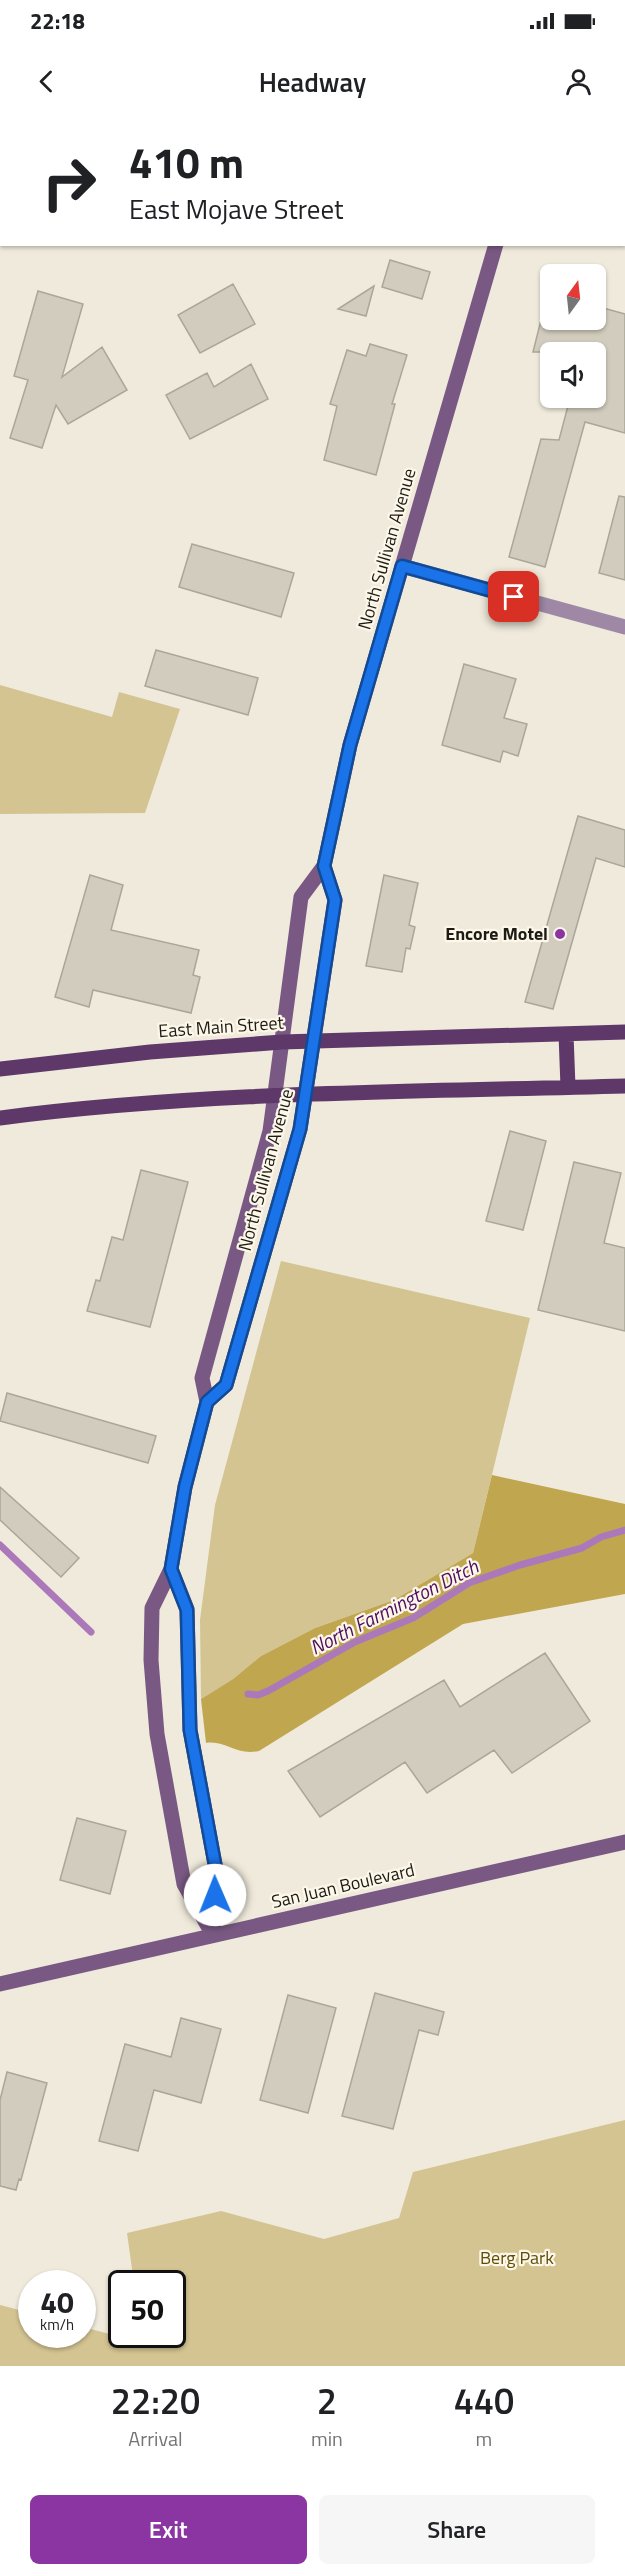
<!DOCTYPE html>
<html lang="en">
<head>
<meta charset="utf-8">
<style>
	:root { --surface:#fff; --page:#f6f6f6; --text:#202124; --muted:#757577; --accent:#8b35a3 }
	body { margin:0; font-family:"Titillium Web",sans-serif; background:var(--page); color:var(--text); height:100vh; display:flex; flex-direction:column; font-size:22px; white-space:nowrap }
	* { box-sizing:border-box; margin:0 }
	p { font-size:20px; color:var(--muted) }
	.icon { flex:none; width:33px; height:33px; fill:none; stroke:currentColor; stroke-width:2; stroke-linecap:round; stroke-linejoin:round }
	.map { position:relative; height:2246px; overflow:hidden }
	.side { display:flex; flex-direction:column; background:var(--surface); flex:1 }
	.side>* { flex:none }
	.banner { position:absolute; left:0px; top:0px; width:626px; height:126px; box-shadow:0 2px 4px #0004; background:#fff; color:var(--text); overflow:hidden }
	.needle { width:39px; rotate:15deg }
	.buttons { position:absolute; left:540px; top:144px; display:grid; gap:12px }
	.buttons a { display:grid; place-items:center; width:66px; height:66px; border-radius:9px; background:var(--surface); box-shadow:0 2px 4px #0004; font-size:30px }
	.speed { position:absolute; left:18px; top:2150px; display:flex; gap:12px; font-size:30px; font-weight:700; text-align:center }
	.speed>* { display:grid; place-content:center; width:78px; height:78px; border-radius:50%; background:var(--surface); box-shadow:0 2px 4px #0004; line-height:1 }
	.speed small { font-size:15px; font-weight:400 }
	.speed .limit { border:3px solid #111; border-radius:9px; background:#fff; color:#111 }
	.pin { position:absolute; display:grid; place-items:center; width:51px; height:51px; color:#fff; margin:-26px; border-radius:12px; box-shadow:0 3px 9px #0006 }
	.me { position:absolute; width:66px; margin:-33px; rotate:359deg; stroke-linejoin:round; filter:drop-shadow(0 0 4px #0008) }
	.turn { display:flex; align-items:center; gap:21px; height:126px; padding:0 30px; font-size:27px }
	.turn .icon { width:78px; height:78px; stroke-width:2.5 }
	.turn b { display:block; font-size:42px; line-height:51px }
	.eta { display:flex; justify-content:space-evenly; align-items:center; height:102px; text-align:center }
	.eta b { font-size:36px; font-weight:600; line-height:42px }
	.button { display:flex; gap:12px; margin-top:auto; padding:12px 30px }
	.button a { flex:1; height:69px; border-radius:9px; background:var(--accent); color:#fff; font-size:24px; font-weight:600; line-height:69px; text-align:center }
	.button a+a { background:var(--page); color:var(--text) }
	.status { display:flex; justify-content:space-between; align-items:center; height:42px; padding:0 30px; background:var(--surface); direction:ltr }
	.status svg { height:16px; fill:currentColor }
	header { display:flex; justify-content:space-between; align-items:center; height:78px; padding:0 30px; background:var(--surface); font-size:27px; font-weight:600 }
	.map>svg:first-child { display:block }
	.green { fill:#d4c492 }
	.forest { fill:#c1a650 }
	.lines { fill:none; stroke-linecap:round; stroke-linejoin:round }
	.stream { stroke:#ab79ba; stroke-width:7 }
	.building { fill:#d1ccbd; stroke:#aba798; stroke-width:1.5 }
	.street { stroke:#9e88a5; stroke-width:15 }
	.secondary { stroke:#795983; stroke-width:15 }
	.primary { stroke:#5f386a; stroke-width:15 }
	.route-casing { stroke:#114b97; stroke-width:15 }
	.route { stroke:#1a73e8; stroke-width:10 }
	.poi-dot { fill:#8b35a3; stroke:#fcf7e8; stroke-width:2 }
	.labels { text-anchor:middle; stroke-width:4.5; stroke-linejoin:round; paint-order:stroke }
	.street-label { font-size:18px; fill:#1c1b15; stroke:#fcf7e8 }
	.poi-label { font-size:18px; font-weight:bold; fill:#1c1b15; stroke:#fcf7e8; text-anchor:end }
	.park-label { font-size:18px; fill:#5f4c06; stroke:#fcf7e8 }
	.water-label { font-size:20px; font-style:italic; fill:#510f61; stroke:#fcf7e8 }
</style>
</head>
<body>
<div class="status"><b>22:18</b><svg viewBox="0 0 49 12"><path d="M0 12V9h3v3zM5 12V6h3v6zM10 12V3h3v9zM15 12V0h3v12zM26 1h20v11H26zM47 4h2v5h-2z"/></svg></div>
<header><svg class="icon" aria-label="back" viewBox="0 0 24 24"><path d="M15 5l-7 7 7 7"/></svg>Headway<svg class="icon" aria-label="person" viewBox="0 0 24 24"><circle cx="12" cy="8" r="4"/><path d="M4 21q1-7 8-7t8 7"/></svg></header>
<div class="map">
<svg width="625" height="2246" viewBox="0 0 625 2246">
	<rect width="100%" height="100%" fill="#efeadb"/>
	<path class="green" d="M0 565 112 597 119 572 180 589 145 693 0 694Z
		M281 1141 530 1198 473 1433 394 1480 315 1508 261 1536 233 1559 201 1579 200 1500 215 1385Z
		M625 2000V2246H0V2185L31 2193 32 2214H82L83 2207 121 2217 122 2214H172V2163H134L127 2113 221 2091 324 2119 399 2098 413 2052Z"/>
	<path class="forest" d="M492 1355 625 1384V1474L463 1504 259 1631C236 1636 226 1620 206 1623L201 1579 233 1559 261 1536 315 1508 394 1480 473 1433Z"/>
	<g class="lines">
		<path class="stream" d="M0 1425 91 1512
			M248 1574 258 1575 268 1571 355 1522 413 1498 469 1463 520 1445 582 1428 601 1417 625 1410"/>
	</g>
	<path class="building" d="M390 140 430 152 422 179 382 167Z
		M233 164 255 204 200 233 178 195Z
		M374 166 366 196 338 189Z
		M38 171 83 184 62 257 102 227 127 270 68 304 56 285 42 328 10 318 28 260 14 256Z
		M596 186 625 194V313L585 302 545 447 509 437 541 319 559 320 570 278H596V232H533L541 200H596Z
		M370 224 407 235 392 284H395L376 355 324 340 337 286 330 284 347 230 366 236Z
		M251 244 268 279 190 319 166 275 207 253 214 267Z
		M619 376 625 377V460L599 453Z
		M192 424 294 453 281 497 179 467Z
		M156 530 258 558 248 595 145 566Z
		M464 544 516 559 504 598 527 604 518 636 503 631 500 642 442 625Z
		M578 696 625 710V747L596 738 553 889 525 882Z
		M90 755 123 765 111 810 199 830 193 855 200 857 191 893 93 870 89 887 55 877Z
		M384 755 418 763 409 805 415 807 410 829 406 828 402 852 366 846Z
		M510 1011 546 1021 523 1110 486 1101Z
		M574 1042 621 1053 604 1123 625 1128V1211L538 1190Z
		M141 1050 188 1062 150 1207 87 1191 96 1160 100 1161 112 1117 123 1120Z
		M7 1273 156 1316 148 1343 0 1301Z
		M0 1367 79 1438 61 1457 0 1400Z
		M545 1533 590 1601 512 1653 494 1630 427 1673 405 1642 320 1697 288 1651 444 1560 460 1587Z
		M77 1698 126 1711 110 1774 60 1760Z
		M375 1873 444 1892 438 1915 419 1910 393 2009 342 1996Z
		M288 1875 336 1888 308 1993 260 1980Z
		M181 1898 221 1909 201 1983 154 1970 138 2031 99 2021 125 1924 171 1937Z
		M7 1952 47 1963 21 2060 19 2059 16 2070 0 2066V1980Z"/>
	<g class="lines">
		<path class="street" d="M624 114H625
			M402 446 625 507"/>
		<path class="secondary" d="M531 2 532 0
			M207 1282 226 1265 300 1009 335 780 324 746
			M171 1449 187 1489 190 1610 217 1755 213 1815
			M213 1815 184 1764 157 1614 151 1540 152 1488 171 1449 185 1367 207 1282 202 1258 270 1011 301 777 324 746 350 625 496 124
			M0 1864 625 1722"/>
		<path class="primary" d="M566 914 568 967
			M0 949 150 932 282 922 625 912
			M0 998C207 971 417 972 625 966"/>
	</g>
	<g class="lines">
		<defs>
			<path id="route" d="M215 1775 217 1755 190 1610 187 1490 171 1449 185 1367 207 1282 226 1265 300 1009 335 780 324 746 350 625 402 446 514 477"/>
		</defs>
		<use href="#route" class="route-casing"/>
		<use href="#route" class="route"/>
	</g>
	<circle class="poi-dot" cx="560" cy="814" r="6"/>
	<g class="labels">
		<g class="street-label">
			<text transform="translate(387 429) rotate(-74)" y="6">North Sullivan Avenue</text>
			<text transform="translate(221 907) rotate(-4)" y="6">East Main Street</text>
			<text transform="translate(266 1050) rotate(-75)" y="6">North Sullivan Avenue</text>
			<text transform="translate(343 1766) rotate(-13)" y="6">San Juan Boulevard</text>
		</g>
		<g class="poi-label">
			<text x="548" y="820">Encore Motel</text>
		</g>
		<g class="park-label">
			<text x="517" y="2144">Berg Park</text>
		</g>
		<g class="water-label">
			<text transform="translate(394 1487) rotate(-27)" y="7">North Farmington Ditch</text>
		</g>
	</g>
</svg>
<div class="buttons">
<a><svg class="needle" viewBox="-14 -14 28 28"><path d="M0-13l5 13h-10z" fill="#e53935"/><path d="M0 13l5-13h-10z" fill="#757577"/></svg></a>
<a><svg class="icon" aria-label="sound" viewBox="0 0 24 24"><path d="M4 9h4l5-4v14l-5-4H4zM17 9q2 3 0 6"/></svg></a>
</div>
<div class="speed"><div>40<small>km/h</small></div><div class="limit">50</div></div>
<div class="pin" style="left:514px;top:477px;background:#d93025"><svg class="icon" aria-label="arrive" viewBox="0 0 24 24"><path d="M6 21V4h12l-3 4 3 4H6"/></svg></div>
<svg class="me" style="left:215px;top:1775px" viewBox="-20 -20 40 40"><circle r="19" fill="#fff"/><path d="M0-13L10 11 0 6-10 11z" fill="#1a73e8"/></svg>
<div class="banner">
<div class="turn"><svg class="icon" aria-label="right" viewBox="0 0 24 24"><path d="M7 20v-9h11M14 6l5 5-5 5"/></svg><div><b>410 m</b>East Mojave Street</div></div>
</div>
</div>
<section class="side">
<div class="eta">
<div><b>22:20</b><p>Arrival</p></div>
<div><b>2</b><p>min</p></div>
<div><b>440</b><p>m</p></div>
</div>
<div class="button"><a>Exit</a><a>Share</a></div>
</section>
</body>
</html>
